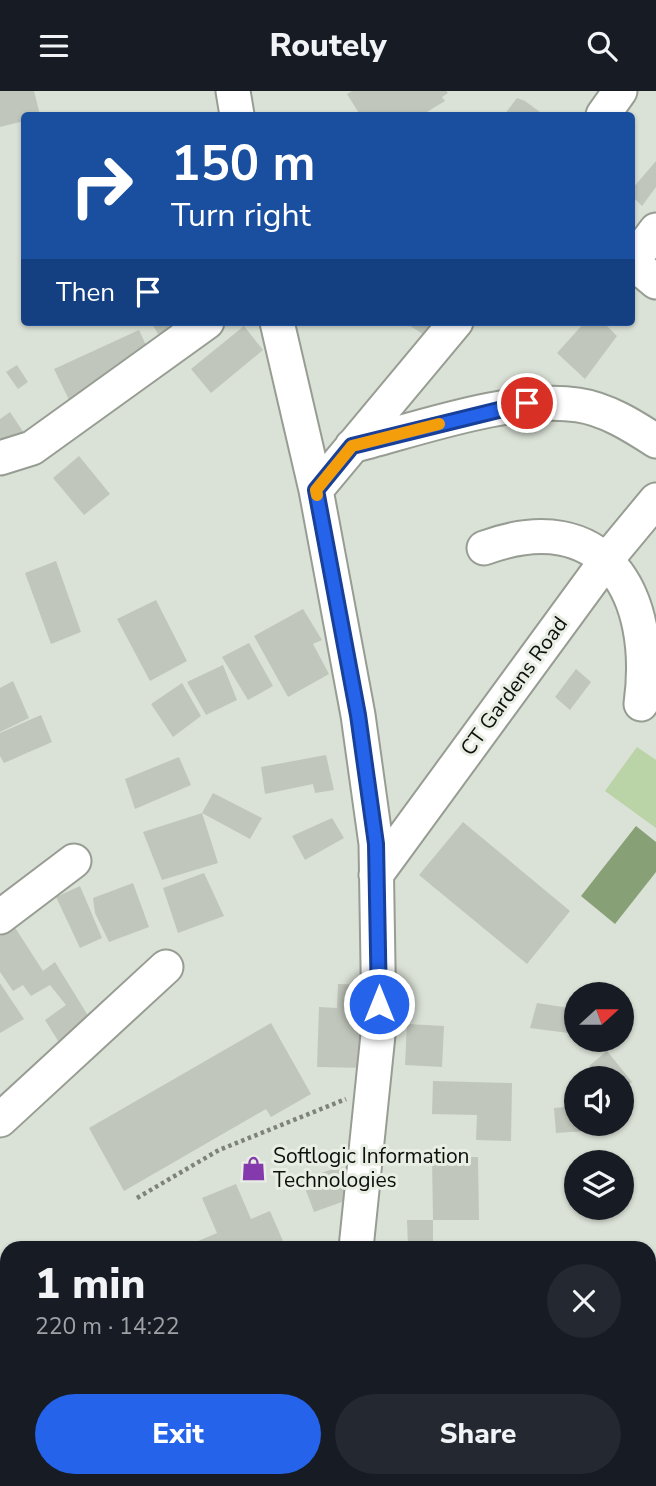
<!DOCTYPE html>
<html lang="en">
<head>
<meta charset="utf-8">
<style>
	:root { --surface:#171b24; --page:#242831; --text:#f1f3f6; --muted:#9ea1a6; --accent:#2563eb }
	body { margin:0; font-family:"Nunito Sans",sans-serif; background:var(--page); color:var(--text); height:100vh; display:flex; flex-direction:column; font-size:26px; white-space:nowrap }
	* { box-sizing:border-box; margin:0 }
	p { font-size:23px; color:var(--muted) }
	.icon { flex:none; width:38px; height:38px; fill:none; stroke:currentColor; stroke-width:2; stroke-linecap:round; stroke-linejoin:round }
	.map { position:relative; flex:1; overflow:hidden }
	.drawer { position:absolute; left:0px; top:1150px; width:656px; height:247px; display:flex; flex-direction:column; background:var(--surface); border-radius:21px 21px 0 0; box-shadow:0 2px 5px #0004 }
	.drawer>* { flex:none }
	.hud { position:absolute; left:21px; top:21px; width:614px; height:214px; border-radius:7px; box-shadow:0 2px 5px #0004; background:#1a4fa0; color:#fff; overflow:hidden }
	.needle { width:46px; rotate:69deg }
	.fabs { position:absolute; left:564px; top:891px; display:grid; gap:14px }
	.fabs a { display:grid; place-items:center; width:70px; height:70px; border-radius:50%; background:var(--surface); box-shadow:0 2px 5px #0004; font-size:35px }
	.pin { position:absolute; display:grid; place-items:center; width:60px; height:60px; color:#fff; margin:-30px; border:4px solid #fff; border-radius:50%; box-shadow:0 2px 7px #0007 }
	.me { position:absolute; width:77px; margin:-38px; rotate:0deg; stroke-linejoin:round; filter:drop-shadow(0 0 5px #0008) }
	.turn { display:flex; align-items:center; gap:24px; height:147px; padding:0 35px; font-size:32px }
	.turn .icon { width:91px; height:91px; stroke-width:2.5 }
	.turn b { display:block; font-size:49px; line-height:60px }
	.then { display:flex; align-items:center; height:66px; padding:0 35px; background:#0003; gap:14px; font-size:26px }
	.round { display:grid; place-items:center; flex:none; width:74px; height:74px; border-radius:37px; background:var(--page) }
	.head { display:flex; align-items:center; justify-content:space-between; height:119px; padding:0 35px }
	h1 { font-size:42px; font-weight:800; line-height:52px }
	.cta { display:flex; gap:14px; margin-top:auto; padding:14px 35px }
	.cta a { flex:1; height:80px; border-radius:42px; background:var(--accent); color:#fff; font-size:28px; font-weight:800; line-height:80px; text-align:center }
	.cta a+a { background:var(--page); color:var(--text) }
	header { display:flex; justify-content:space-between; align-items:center; height:91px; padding:0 35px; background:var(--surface); font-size:32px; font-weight:800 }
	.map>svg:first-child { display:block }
	.green { fill:#bad3a7 }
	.water { fill:#88a076 }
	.building { fill:#c0c6bb }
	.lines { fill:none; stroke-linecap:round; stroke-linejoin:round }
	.minor-casing { stroke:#979d92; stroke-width:37 }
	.path { stroke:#7d827a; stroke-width:4.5; stroke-dasharray:3.5 3.5; stroke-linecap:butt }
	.minor { stroke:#fff; stroke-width:33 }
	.route-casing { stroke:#184099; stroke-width:18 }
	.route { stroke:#2563eb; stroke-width:12 }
	.slow { stroke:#f59e0b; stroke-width:12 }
	.labels { text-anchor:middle; stroke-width:6; stroke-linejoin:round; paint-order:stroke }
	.street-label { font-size:21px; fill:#0d0f0b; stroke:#e8eee3 }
	.poi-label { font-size:21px; fill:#0d0f0b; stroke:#e8eee3; text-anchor:start }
</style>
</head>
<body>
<header><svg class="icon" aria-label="menu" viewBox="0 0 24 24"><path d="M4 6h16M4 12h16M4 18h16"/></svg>Routely<svg class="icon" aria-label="search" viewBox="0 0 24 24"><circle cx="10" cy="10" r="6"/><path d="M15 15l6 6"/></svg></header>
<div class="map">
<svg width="656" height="1395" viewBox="0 0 656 1395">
	<rect width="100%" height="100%" fill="#dae1d6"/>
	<path class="green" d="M637 656 656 669V737L605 700Z"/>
	<path class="water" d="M636 735 656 751V781L615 833 581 805Z"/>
	<path class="building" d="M0 0H34L40 24H24V30L0 36Z
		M352 0H446L448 2 442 6 445 10 422 24H360L347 3Z
		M517 7 525 10 544 24H504Z
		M656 70V96L642 115 632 105V98Z
		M151 231H183L158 243Z
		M404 231H439L429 247Z
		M585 231H603L617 245 585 288 557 262Z
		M244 235 263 259 211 302 191 278Z
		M139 239 157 278 73 317 54 278Z
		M17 274 28 291 18 298 6 281Z
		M10 321 28 348 0 366V328Z
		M79 365 110 403 84 424 53 387Z
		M56 470 81 541 51 553 25 482Z
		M156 509 187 570 150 590 117 528Z
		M303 518 322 549 313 553 329 583 288 606 254 545Z
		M249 552 273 595 248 609 222 566Z
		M223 574 237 609 206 624 187 591Z
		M576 578 591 591 570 619 555 606Z
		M13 590 29 627 0 641V597Z
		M182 592 201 625 173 646 151 613Z
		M41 624 52 651 4 672 0 665V642Z
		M326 664 334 699 315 702 313 693 265 703 261 676Z
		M179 666 191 694 135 718 125 688Z
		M213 702 262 727 250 748 202 722 218 772 162 789 143 741 202 722Z
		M332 727 344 747 305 769 292 745Z
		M463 731 570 820 527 873 419 784Z
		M204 782 224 825 178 842 163 797Z
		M133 792 149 836 109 851 95 822 93 807Z
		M80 795 102 847 80 857 56 806Z
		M14 835 43 880 55 871 95 936 62 956 45 929 66 914 50 894 31 905 23 894 13 900 0 881V845Z
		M0 892 24 928 0 942Z
		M338 893 370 894 369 977 317 976 319 916 337 917Z
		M537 912 576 918V943L530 937Z
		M271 932 311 1003 271 1026 266 1018 124 1100 89 1037Z
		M407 933 444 935 442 976 405 974Z
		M607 960 632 991 621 1000V987H599L589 975Z
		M433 990 512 992 511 1050 476 1049 477 1024 432 1023Z
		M576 1015V1032H603V1039L556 1042 554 1017Z
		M432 1066H478L479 1129H433V1154L408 1155 407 1129H433Z
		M341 1075 353 1107 314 1121 302 1089Z
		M236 1093 251 1128 270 1120 286 1157H182L217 1142 202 1107Z
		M379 1390H447L448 1395H380Z
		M543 1390H604L599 1395H537Z"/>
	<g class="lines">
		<defs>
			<path id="minor" d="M233 0 237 24
				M603 24 620 0
				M656 139 632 171 656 191
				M277 231 316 399 358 624 376 753 379 934 356 1157
				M352 355C418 338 512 304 578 314 606 318 633 335 656 350
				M0 367 32 357 207 231
				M316 399 456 231
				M484 457C604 413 656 503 641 613
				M376 784 608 467 656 409
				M0 826 74 770
				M0 1029 166 876
				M649 1200 656 1194
				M0 1261 7 1277
				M649 1328 656 1334
				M56 1390 59 1395
				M331 1395 344 1390"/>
		</defs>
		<use href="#minor" class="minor-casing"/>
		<path class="path" d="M137 1107 219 1059 346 1008"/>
		<use href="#minor" class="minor"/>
	</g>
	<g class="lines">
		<defs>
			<path id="route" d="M379 913 376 753 358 624 316 399 352 355 527 312"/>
		</defs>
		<use href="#route" class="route-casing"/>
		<use href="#route" class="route"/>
		<path class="slow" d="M317 404 316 399 352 355 439 333"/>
	</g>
	<defs>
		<symbol id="shop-bare" viewBox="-9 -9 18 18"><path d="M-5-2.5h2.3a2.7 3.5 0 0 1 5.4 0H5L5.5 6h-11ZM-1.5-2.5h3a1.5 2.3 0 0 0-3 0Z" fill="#843aac" stroke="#e8eee3" stroke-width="2.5" paint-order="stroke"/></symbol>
	</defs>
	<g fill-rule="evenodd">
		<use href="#shop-bare" x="236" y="1060" width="35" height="35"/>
	</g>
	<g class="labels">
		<g class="street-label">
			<text transform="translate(514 595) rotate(-54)" y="7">CT Gardens Road</text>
		</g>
		<g class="poi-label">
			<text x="273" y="1072">Softlogic Information<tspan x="273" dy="24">Technologies</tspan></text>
		</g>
	</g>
</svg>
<div class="fabs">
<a><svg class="needle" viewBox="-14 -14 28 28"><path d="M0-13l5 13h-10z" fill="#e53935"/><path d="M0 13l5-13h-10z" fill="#9ea1a6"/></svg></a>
<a><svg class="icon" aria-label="sound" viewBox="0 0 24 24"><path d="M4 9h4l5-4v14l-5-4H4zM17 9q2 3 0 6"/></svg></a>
<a><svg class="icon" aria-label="layers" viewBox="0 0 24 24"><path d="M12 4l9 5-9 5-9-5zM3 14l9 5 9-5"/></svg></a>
</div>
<div class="pin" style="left:527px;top:312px;background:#d93025"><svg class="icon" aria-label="arrive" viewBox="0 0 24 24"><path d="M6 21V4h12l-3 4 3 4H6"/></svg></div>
<svg class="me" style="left:379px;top:913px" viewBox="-20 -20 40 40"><circle r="17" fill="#2563eb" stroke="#fff" stroke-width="3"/><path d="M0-11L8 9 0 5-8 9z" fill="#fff"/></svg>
<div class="hud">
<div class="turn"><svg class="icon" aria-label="right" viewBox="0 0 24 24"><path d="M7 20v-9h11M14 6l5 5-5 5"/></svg><div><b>150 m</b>Turn right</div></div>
<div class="then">Then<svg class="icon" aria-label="arrive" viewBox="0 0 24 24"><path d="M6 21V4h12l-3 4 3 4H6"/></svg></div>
</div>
<section class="drawer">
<div class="head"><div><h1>1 min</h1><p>220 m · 14:22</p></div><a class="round"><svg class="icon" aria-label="close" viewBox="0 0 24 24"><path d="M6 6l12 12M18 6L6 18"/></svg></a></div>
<div class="cta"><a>Exit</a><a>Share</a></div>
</section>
</div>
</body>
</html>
